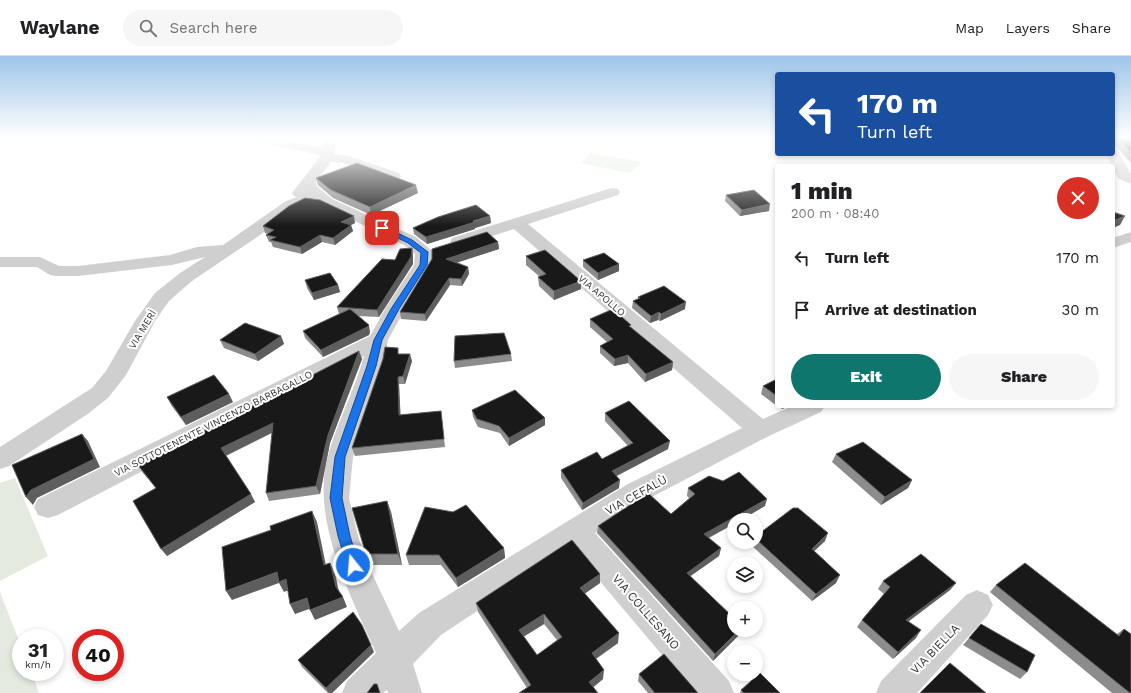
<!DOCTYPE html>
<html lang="en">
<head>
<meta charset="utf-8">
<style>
	:root { --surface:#fff; --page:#f6f6f6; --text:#202124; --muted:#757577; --line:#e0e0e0; --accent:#0f766e }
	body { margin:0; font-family:"Work Sans",sans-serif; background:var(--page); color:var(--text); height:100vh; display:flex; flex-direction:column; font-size:15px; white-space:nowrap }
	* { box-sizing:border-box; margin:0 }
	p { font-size:13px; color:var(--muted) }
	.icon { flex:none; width:22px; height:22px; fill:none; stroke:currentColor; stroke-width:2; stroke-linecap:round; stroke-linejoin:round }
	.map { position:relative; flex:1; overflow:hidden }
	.details { position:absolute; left:775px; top:108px; width:340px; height:244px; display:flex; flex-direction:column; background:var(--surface); border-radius:4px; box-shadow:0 2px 6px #0003 }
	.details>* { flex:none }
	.guide { position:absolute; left:775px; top:16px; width:340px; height:84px; border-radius:4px; box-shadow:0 2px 6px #0003; background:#1a4fa0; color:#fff; overflow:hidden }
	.tools { position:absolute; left:727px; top:457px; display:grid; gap:8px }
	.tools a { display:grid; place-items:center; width:36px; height:36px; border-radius:50%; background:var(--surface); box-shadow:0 2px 6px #0003; font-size:20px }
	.speed { position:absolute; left:12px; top:573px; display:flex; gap:8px; font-size:20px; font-weight:700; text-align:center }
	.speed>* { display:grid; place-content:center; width:52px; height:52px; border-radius:50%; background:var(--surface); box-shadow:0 2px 6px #0003; line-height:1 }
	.speed small { font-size:10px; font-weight:400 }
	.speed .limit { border:6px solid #d22; background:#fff; color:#111 }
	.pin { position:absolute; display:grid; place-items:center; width:34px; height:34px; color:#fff; margin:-17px; border-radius:8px; box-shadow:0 2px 6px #0006 }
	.me { position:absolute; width:44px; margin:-22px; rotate:343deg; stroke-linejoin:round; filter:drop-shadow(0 0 3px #0008) }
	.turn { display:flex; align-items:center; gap:14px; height:84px; padding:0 16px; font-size:18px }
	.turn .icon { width:52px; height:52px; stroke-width:2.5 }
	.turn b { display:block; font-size:28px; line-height:34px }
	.round { display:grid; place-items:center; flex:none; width:42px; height:42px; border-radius:21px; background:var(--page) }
	.summary { display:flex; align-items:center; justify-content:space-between; height:68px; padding:0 16px }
	h1 { font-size:24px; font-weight:800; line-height:30px }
	.primary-button { display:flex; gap:8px; margin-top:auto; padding:8px 16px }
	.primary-button a { flex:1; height:46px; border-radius:24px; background:var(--accent); color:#fff; font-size:16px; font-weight:800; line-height:46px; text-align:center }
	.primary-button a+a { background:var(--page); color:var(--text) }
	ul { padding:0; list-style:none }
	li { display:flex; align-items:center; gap:12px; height:52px; padding:0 16px }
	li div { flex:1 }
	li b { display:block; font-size:15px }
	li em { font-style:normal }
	header { display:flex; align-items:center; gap:24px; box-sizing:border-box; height:56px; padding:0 20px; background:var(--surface); border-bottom:1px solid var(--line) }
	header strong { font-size:19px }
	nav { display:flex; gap:22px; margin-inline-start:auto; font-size:14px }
	.search { width:280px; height:36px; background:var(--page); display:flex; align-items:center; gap:10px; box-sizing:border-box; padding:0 14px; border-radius:22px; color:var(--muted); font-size:15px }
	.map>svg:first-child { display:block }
	.green { fill:#e4eadf }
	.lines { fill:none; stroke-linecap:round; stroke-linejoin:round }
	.minor { fill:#cfcfcf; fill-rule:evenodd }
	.wall { fill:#8c8c8c; fill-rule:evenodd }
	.shaded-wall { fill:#5e5e5e }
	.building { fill:#191919; stroke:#5e5e5e; fill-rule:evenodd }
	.route { fill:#1a73e8; stroke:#114b97 }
	.labels { text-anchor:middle; stroke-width:4; stroke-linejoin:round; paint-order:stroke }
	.street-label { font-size:10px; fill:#323232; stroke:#fff }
	.near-street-label { font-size:12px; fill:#323232; stroke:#fff }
</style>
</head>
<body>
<header>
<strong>Waylane</strong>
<div class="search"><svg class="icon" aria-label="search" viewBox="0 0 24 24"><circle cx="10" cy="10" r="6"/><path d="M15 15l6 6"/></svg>Search here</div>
<nav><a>Map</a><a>Layers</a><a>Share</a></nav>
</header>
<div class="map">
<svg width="1131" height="637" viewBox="0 0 1131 637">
	<rect width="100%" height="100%" fill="#fff"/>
	<path class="green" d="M591 97 642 106 630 117 580 107Z
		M15 422 48 500 0 525V427Z
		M0 536 21 590V616H31L39 637H0Z"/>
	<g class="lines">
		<path class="minor" d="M248 81H271L318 91H322L324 84 326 81H342L336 86 334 98 349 100 399 117 401 120 399 123 394 124 342 107 331 106 316 125 317 130 332 143 416 181 433 196 432 209 405 253 388 284 383 310 353 401 349 442 358 480 368 509 399 575 419 557 628 428 742 372 514 173 458 191 452 190 450 186 452 182 608 133 613 132 618 133 620 136 618 139 528 168 763 363 792 350H825L821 356 769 380 646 444 595 477 729 625 734 637H694L572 492 441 579 413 608 422 637H388L387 634 383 637H342L347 625 376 597C351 540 310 463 328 400 337 366 355 334 364 300L58 459 48 462 38 459 34 451 38 443 370 280 385 253 414 209 415 198 404 189 322 149 307 147 296 151 260 179 192 225 169 245 155 265 126 319 108 342 89 357 9 410 0 413V391L92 332 106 315 135 265 155 237 180 217 205 201 172 209 78 220H56L50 219 37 211H0V201H40L59 210H78L170 199 197 191 223 189 286 145 297 141 294 140 292 137 320 101 321 99 254 85 250 84Z
			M1113 94 1118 95 1131 118V128L1119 123 1117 120 1106 98H1113Z
			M1131 176V186L1113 192V182Z
			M977 534 988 539 993 549 988 559 917 637H876L881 625 966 539Z"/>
	</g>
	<path class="wall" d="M1113 81H1131V107L1113 87Z
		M316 122 418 137 371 159 333 142 318 129Z
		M726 139 769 155 740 160 725 145Z
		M490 160 491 167 475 172V173L427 188 414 178 413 172Z
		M355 167 351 169 353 175 335 189 322 186 302 198 273 191 271 186H269L266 179 268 178 265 177 263 170Z
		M498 186 499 193 457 206 468 211 469 218 462 230 450 229 426 265 401 263 400 256 432 203Z
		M412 192 413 199V208L379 261 358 260 370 276 369 279 323 301 305 282 303 275 339 258 337 251 395 204Z
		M526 200 581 233 554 244 539 230 538 221 539 220 526 209Z
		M583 204 619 208V215L598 224 583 211Z
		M305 224 338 229 340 236 314 244 307 232Z
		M638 241 685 253 660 265 658 264 650 267 632 252 633 245 638 243Z
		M590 263 631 271 673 306 672 314 645 326 628 307 614 310 600 297V290L607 286 590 271Z
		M281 280 284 288 258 305 224 292 220 284Z
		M359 295 362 303 330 387 320 438 269 445 266 437 272 377 226 400 255 446 167 500 156 432 143 417 138 409Z
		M400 298 412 305 405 328H399L400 359 441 355 445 391 355 400 352 392Z
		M511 298 512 305 455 312 454 305Z
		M777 323V350L761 338 763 330Z
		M167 341 233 346 186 369 171 349Z
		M778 350H788L782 353Z
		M472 354 545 369 509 390 500 377 478 371 473 361Z
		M605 357 668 393 617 420 619 432 582 454 561 422V414L602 403 628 390 605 365Z
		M836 398 912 424 908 432 881 449 832 406Z
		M688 432 765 450 709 482 721 492 719 500 690 520 740 578 713 605 597 477 598 470 671 458 689 442 687 440Z
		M387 445 391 456 402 509H370L366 498Z
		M756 480 825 485 814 495 836 527 812 545 751 489 752 486H756Z
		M504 492 505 502 458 531 441 509H409L406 499Z
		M883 525 956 527 950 534 909 565 916 582 893 603 857 571 862 564 884 538 878 533Z
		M600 527 585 537 618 587 596 603 603 623 593 631 527 632 478 556 476 547ZM544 568 557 584 537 599 524 580Z
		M996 529 1117 578 1124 573 1131 637H1112L990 536Z
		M981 568 1027 616 1020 623 963 589Z
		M374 596 332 637H328L302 611 298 604Z
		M639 618 698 637H648L638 625Z
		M741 634 780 637H740Z"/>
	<path class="shaded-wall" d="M416 129 418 137 371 159 370 151Z
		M770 148 769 155 740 160 742 154Z
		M354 160 355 167 351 169 353 175 335 189 333 182 341 166Z
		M490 160 491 167 475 172V173L427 188 426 181Z
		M1125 160 1120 169 1113 172V165Z
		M320 179 322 186 302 198 300 191Z
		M498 186 499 193 447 210 446 203Z
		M412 192 413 199V208L379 261 377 254Z
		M619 208V215L598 224V217Z
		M468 211 469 218 462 230 461 223Z
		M449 222 450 229 426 265 425 258Z
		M581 225V233L554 244V235Z
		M338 229 340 236 314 244 312 237Z
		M686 246 685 253 660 265 661 258Z
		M659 256 658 264 650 267 651 260Z
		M369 269 370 276 369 279 323 301 321 294Z
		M281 280 284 288 258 305 255 298Z
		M359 295 362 303 330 387 320 438 316 430 328 379Z
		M410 298 412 305 405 328 403 320Z
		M628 299V307L614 310 615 303Z
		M673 306 672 314 645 326 646 318Z
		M398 321 399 328 401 367 399 359Z
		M229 338 233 346 186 369 181 361Z
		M783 350H788L782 353Z
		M545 362V369L509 390V382Z
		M273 367 277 374 225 400 221 392Z
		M82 378 88 385 100 411 37 442 33 449 26 441 31 434Z
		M670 385 668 393 612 422V415Z
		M620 424 619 432 582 454 583 447Z
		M912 424 908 432 881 449 885 441Z
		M251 438 255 446 167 500 161 493Z
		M767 443 765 450 741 464H734V468L702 485 704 478Z
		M387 445 391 456 402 509 398 498Z
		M312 455 317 466 328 519 324 509Z
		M828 477 825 485 808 501 812 493Z
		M504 492 505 502 458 531 456 522Z
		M721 492 719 500 685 524 687 517Z
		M330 507 335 517 340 541 336 531Z
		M277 516 286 523 291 533 284 536 279 527 232 544 226 535Z
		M600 518V527L580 541V532Z
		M840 519 836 527 812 545 816 538Z
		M956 527 950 534 901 571 906 564Z
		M343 541 347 551 315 564 310 554Z
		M307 542 312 552 295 558 290 548Z
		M544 558V568L520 583 519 574Z
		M739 574H741L740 578 713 605 715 598Z
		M921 574 916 582 893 603 898 596Z
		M619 577 618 587 591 606 592 597Z
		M371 589 374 596 332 637H329L326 632Z
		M604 614 603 623 589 635V626Z"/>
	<path class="building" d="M1117 81H1131V97Z
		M357 107 416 129 370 151 331 134 316 122Z
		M754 134 770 148 742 154 726 139Z
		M305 142 320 144 354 160 341 166 351 169 333 182 320 179 300 191 270 184 276 181 266 179 274 174 263 170 289 150Z
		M476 149 490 160 473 165 475 166 426 181 413 172 438 161Z
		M1113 156 1125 160 1113 165Z
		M487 176 498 186 446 203 468 211 461 223 449 222 425 258 400 256 432 203V193Z
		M412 192 411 201 377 254 337 251 382 203 395 204 400 193Z
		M545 194 581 225 554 235 538 221 546 218 526 200Z
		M604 197 619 208 598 217 583 204Z
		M330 217 338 229 312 237 305 224Z
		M664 230 686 246 661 258 659 256 651 260 633 245 640 242 638 241Z
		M350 253 369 269 367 271 321 294 303 275Z
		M613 253 631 269 629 270 673 306 646 318 628 299 615 303 600 290 613 283 590 263Z
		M245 267 281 280 255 298 220 284Z
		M504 277 511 298 454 305 455 280Z
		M385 291 398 292V298H410L403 320 398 321 399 359 441 355 444 383 352 392 383 303Z
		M359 295 328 379 316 430 266 437 273 367 221 392 251 438 161 493 133 445 156 432 138 409Z
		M214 319 229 338 181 361 167 341Z
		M777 323V340L763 330Z
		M515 334 545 362 509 382 499 370 477 363 472 354Z
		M629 345 670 385 612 415 620 424 583 447 561 414 597 396 602 403 633 387 605 357Z
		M82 378 94 403 31 434 26 441 12 409Z
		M863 386 912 424 885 441 836 398Z
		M739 416 767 443 704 478 721 492 687 517 734 562V574H739L715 598 598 470 648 437 671 458 695 438 688 432 709 420 723 425Z
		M387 445 398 498H366L352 452Z
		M466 449 504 492 456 522 439 499H406L425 451 453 456Z
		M793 452H798L828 477 812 493 840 519 816 538 756 483V480Z
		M312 455 324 509 330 507 336 531 343 541 310 554 307 542 290 548 286 523 279 526 277 516 226 535 222 491 271 474 270 470Z
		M572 484 600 518 580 532 619 577 592 597 604 614 589 626 598 637H519L531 629 476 547ZM544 558 562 581 537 599 519 574Z
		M921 498 956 527 906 564 921 574 898 596 862 564 890 531 883 525Z
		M1025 507 1119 580 1124 573 1131 578V637H1130L996 529Z
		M353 556 362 569 371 589 326 632 298 604Z
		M981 568 1035 599 1027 616 969 582Z
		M664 598 698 637H655L639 618Z
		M950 607 986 637H920Z
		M760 617 780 637H744L741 634Z
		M374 628H377L380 637H367Z"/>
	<linearGradient id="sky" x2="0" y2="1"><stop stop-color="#9ec5e9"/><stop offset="0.48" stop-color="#fff"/><stop offset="1" stop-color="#fff" stop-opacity="0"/></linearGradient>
	<rect width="1131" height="170" fill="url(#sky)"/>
	<path class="route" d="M380 171H385L412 184 428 196 427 209 399 253 382 284 376 310 345 401 342 442 350 480 359 509 357 513 353 515 349 513 347 509 338 480 330 442 335 401 367 310 374 284 391 253 420 209 421 197 408 187 380 173Z"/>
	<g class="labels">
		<g class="street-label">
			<text transform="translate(602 239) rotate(40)" y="4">VIA APOLLO</text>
			<text transform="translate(142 273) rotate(-59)" y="4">VIA MERÌ</text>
			<text transform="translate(213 367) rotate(-27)" y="4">VIA SOTTOTENENTE VINCENZO BARBAGALLO</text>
		</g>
		<g class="near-street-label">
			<text transform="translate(636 439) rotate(-29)" y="4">VIA CEFALÙ</text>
			<text transform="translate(646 556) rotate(49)" y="4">VIA COLLESANO</text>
			<text transform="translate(935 593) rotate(-46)" y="4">VIA BIELLA</text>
		</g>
	</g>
</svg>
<div class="tools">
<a><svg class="icon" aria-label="search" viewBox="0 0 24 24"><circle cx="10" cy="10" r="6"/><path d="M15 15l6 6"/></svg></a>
<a><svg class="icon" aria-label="layers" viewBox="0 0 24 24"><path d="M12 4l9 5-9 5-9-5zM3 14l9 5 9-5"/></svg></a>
<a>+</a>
<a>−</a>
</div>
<div class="speed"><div>31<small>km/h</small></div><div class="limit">40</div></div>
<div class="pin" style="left:382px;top:172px;background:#d93025"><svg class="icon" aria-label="arrive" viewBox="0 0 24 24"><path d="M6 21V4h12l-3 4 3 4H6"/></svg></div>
<svg class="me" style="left:353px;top:509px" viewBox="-20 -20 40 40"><circle r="17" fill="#1a73e8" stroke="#fff" stroke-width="3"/><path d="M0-11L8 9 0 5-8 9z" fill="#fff"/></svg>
<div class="guide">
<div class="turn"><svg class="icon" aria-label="left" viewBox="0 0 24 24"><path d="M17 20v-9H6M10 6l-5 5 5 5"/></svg><div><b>170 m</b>Turn left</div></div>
</div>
<section class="details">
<div class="summary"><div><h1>1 min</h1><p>200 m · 08:40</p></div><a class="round" style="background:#d93025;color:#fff"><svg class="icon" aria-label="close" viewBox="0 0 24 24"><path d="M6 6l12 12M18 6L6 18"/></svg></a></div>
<ul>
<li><svg class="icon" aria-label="left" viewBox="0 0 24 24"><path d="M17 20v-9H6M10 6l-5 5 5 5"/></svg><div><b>Turn left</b></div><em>170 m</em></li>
<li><svg class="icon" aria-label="arrive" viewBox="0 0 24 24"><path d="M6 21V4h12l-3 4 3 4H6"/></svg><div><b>Arrive at destination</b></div><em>30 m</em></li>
</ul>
<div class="primary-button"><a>Exit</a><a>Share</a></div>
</section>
</div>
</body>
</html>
